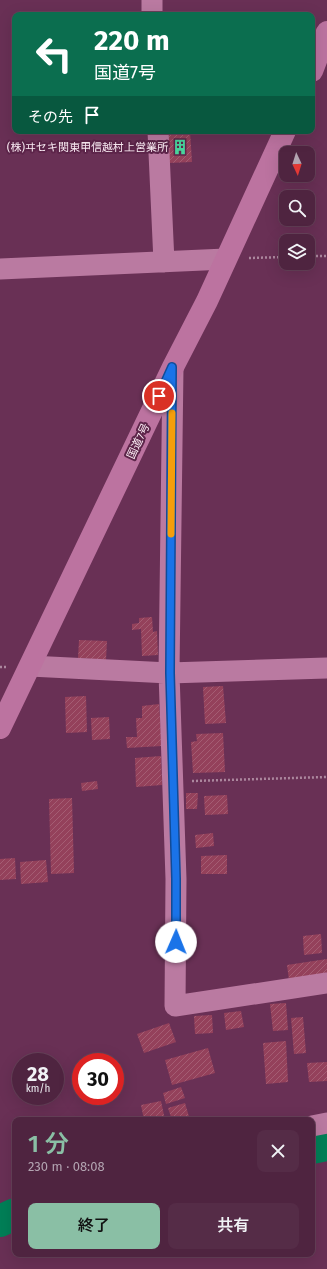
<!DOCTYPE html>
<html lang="ja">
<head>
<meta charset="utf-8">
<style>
	:root { --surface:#4f2440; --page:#552c47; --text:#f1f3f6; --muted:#b3a4b1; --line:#664159; --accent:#8abfa5 }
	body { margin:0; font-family:"Fira Sans","Noto Sans JP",sans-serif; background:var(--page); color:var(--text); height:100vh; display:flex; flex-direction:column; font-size:15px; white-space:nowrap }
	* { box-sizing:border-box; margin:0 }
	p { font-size:13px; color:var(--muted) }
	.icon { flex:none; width:22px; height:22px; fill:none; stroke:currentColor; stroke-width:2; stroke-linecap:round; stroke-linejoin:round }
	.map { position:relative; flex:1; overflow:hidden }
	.side { position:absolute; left:12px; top:1117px; width:303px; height:140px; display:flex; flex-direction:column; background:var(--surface); border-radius:8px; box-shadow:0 4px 16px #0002,0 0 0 1px var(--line) }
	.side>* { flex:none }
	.hud { position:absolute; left:12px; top:12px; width:303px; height:122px; border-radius:8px; box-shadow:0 4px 16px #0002,0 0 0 1px var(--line); background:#0b6e4f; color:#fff; overflow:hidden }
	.needle { width:26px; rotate:176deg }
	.buttons { position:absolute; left:279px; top:146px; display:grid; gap:8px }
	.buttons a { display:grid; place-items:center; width:36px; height:36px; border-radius:8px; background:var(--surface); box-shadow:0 4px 16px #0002,0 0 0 1px var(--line); font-size:20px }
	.speed { position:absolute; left:12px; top:1053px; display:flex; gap:8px; font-size:20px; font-weight:700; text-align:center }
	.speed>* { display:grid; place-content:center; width:52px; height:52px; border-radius:50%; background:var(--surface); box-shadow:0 4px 16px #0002,0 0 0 1px var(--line); line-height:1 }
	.speed small { font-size:10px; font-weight:400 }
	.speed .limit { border:6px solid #d22; background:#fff; color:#111 }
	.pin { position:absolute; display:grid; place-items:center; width:34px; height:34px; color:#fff; margin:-17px; border:2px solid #fff; border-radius:50%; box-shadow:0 1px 4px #0007 }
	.me { position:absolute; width:44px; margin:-22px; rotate:1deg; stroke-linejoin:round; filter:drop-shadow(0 0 3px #0008) }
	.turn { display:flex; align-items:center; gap:14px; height:84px; padding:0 16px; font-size:18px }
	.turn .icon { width:52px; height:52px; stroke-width:2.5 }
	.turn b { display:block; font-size:28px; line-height:34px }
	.then { display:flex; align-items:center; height:38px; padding:0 16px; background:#0003; gap:8px; font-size:15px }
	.round { display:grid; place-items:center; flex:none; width:42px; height:42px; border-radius:8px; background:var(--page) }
	.headline { display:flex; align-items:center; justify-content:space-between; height:68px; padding:0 16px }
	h1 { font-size:24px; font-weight:600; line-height:30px; color:var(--accent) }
	.primary-button { display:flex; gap:8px; margin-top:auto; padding:8px 16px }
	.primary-button a { flex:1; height:46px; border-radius:8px; background:var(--accent); color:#111; font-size:16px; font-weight:600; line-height:46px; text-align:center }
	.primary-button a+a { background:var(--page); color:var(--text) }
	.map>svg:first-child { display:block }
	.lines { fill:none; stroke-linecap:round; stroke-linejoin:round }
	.river { stroke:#007f57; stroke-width:32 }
	.building { fill:url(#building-hatch) }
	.path { stroke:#ac879e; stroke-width:2.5; stroke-dasharray:2 2; stroke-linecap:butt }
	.minor { stroke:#ba7aa1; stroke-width:21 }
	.trunk { stroke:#bc73a0; stroke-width:22 }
	.route-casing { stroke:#114b97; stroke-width:10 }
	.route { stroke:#1a73e8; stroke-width:7 }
	.slow { stroke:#f59e0b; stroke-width:7 }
	.labels { text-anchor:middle; stroke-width:4; stroke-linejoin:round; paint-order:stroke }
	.poi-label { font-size:11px; fill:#fcedf5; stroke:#5d254a; text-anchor:end }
	.street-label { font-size:11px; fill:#fcedf5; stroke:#5d254a }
</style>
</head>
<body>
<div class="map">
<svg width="327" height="1269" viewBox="0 0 327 1269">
	<defs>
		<pattern id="building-hatch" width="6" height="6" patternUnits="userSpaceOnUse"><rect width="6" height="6" fill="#94415b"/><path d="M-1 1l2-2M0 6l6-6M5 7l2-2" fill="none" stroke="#a45d73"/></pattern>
	</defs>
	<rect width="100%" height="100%" fill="#693055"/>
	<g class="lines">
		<path class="river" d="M312 1148 327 1145
			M0 1221 15 1214"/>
	</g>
	<path class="building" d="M167 131H190L192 162 169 163Z
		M152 617 153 632 157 631 158 655 142 656 141 629 132 630V624L139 623V618Z
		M79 640 107 641 106 660 78 658Z
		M223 686 226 723 205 724 203 687Z
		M86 696 87 732 66 733 65 697Z
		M159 704 162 746 127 748 126 737H137L136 718H142V706Z
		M109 717 110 739 92 740 91 718Z
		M223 733 225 772 193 773 191 742 197 741 196 734Z
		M161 756 162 785 136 787 135 758Z
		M97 781 98 789 82 791 81 783Z
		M186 793H198L197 809H186Z
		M227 795 228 814 205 815 204 796Z
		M72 798 74 873 51 874 49 799Z
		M213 833 214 846 196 848 195 835Z
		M227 855V874H201V856Z
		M15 858 16 879 0 880V859Z
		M46 860 48 882 21 884 20 862Z
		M321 934 322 953 304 955 303 936Z
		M327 959V974L289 980 287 965Z
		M286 1003 288 1030 273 1031 270 1004Z
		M241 1011 244 1027 226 1030 224 1013Z
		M212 1015 213 1033 195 1034 194 1016Z
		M303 1017 306 1053 294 1054 291 1018Z
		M169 1023 176 1042 144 1053 137 1034Z
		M286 1041 288 1082 266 1084 263 1043Z
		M208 1048 215 1073 172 1085 165 1060Z
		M327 1062V1081L309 1082 307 1063Z
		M181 1087 185 1098 166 1104 163 1093Z
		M161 1101 165 1120H144L141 1105Z
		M185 1103 190 1120H172L168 1108Z"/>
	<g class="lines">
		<path class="path" d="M308 256H327
			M249 258 286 257
			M0 667H7
			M192 781 327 777"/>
		<path class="minor" d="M152 0V15
			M158 131 164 262
			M0 269 226 259
			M173 367 169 673 176 879 175 1006 327 983
			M30 666 169 673 327 668
			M312 1126 327 1123"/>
		<path class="trunk" d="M312 71 327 32
			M0 728 173 367 207 301 285 131"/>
	</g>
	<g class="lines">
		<defs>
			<path id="route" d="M159 396 172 367 170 673 176 879V942"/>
		</defs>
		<use href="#route" class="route-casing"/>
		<use href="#route" class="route"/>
		<path class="slow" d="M171 534 172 413"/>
	</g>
	<defs>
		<symbol id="building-bare" viewBox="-9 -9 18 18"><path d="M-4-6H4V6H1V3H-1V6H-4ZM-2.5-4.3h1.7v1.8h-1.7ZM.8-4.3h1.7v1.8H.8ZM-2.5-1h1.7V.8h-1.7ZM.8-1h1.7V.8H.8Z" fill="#49d49c" stroke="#5d254a" stroke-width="2.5" paint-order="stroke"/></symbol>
	</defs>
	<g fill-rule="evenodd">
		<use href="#building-bare" x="169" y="136" width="22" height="22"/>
	</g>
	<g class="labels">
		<g class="poi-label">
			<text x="168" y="151">(株)ヰセキ関東甲信越村上営業所</text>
		</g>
		<g class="street-label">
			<text transform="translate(138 441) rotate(-65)" y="4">国道7号</text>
		</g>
	</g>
</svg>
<div class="buttons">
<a><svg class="needle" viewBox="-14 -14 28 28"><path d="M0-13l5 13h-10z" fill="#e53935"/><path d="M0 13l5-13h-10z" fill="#b3a4b1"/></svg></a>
<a><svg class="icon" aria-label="search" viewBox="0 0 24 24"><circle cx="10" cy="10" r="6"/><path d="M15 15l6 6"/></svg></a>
<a><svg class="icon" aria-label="layers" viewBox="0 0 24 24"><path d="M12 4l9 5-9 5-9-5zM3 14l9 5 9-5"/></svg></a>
</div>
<div class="speed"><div>28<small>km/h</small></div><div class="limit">30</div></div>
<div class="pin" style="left:159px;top:396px;background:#d93025"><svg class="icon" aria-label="arrive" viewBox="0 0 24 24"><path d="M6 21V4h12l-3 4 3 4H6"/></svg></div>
<svg class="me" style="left:176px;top:942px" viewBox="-20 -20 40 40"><circle r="19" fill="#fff"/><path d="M0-13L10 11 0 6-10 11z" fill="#1a73e8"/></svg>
<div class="hud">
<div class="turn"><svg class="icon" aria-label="left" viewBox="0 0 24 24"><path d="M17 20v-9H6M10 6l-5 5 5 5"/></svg><div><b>220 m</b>国道7号</div></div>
<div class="then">その先<svg class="icon" aria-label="arrive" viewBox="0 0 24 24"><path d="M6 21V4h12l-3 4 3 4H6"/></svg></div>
</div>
<section class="side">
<div class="headline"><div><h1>1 分</h1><p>230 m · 08:08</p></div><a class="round"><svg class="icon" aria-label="close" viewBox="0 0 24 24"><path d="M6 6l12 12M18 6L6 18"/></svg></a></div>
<div class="primary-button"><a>終了</a><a>共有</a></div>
</section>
</div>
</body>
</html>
